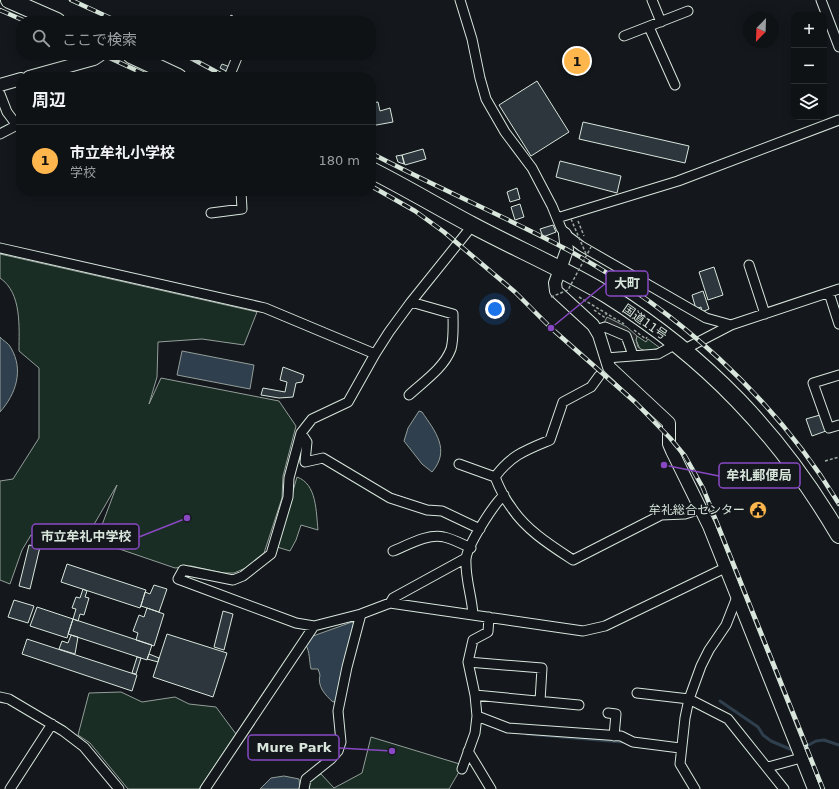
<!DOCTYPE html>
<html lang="ja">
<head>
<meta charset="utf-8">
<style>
  :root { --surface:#0f1215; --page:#1d2022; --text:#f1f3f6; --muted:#9b9ea0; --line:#2f3234; --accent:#ffb74d }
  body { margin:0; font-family:"DejaVu Sans","Noto Sans JP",sans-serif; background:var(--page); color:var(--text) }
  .controls { position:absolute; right:12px; top:12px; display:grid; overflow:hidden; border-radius:8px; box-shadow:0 2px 10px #0003 }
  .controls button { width:36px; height:36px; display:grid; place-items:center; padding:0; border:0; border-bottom:1px solid var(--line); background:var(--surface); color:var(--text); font:20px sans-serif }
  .compass { position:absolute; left:743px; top:12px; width:36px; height:36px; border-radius:50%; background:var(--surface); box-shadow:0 2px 10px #0003; rotate:203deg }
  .you { position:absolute; left:495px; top:309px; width:14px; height:14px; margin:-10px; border:3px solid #fff; border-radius:50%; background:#1a73e8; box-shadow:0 0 0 6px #1a73e833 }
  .badge { display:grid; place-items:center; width:26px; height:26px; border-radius:50%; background:var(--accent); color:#111; font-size:13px; font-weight:700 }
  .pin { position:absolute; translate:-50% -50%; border:2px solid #fff; box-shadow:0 1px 4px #0006 }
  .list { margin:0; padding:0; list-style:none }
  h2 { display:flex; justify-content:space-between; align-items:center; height:52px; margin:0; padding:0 16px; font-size:17px }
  h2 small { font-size:13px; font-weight:400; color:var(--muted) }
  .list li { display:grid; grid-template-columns:26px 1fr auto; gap:12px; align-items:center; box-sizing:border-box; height:72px; padding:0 16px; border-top:1px solid var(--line) }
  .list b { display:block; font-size:15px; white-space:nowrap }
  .list p { margin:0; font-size:13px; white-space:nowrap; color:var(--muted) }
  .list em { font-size:13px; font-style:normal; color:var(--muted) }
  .icon { flex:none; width:22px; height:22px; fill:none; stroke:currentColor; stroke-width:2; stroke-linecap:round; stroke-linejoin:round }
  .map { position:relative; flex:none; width:839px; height:789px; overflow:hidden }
  .search { position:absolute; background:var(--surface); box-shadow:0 2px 10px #0003; left:16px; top:16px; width:360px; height:44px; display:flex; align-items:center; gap:10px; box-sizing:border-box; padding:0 14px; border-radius:16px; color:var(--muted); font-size:15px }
  .panel { position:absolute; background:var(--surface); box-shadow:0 2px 10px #0003; left:16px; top:72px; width:360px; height:124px; border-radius:16px }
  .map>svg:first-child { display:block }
</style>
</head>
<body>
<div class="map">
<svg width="839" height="789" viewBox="0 0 839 789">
  <rect width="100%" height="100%" fill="#14181c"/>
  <!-- green -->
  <path fill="#1a2d24" stroke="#939e99" d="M 0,254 L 257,312 L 244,345 L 202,339 L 158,342 L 157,377 L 149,404 L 161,378 L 279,401 L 296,426 L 283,476 L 282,498 L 264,553 L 248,567 L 234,573 L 223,573 L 191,566 L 175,568 L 96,541 L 117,485 L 82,545 L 61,546 L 31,535 L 22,550 L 10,584 L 0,580 L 0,481 L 13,479 L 39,438 L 39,368 L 19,351 C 19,327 22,293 0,278 Z
    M 637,336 L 646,342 L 648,339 L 660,348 L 646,351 L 640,349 L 636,340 Z
    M 297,477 C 317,484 316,512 318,530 L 301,525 L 296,540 L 290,551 L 277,547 Z
    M 121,692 L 142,702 L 175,697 L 189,704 L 216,707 L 236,734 L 199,789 L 128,789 L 90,743 L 78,735 L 89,693 Z
    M 371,737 L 463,765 L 449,789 L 307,789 L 309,781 L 321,774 L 334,788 L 362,773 Z"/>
  <!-- parking -->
  <path fill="#24282b" stroke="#939e99" d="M 607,317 L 627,327 L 637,336 L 636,340 L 638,347 L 644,351 L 637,351 L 626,332 L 604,323 Z"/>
  <!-- water -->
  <path fill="#2f3f4d" stroke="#939e99" d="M 0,337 C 3,341 9,343 11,348 C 24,370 16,394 0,412 Z
    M 182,351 L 254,365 L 250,389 L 177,375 Z
    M 419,411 L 422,412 C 435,431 451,450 432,472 L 422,464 L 404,441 L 408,428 Z
    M 352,622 L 354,623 L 338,700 L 333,702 C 325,695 317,686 320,675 L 318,669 L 311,669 C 309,660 310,653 306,645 L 313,636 Z
    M 284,776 L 299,779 L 300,789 L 260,789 L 271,778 Z"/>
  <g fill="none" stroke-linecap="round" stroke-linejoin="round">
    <!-- stream -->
    <path stroke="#2f3f4d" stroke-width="3" d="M 720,701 L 758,727 L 763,735 L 771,741 L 792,750
      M 527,734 L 622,742
      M 803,748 L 816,741 L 824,740 L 839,745"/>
  </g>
  <!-- building -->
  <path fill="#2c363c" stroke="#d8e6dc" d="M 231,15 L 241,21 L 228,21 Z
    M 222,64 L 230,67 L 228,72 L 220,68 Z
    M 537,81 L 569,132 L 531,156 L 499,105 Z
    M 378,102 L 380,111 L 390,108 L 393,122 L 371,126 L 371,103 Z
    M 583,122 L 689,146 L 685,163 L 579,139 Z
    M 423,149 L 426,159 L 405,165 L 402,155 Z
    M 402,155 L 404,164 L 398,162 L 396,156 Z
    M 560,161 L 621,176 L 617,193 L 556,177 Z
    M 517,188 L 520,199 L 510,202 L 507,192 Z
    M 520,204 L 524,217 L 515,220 L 511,207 Z
    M 553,225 L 556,232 L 543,237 L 540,229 Z
    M 714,267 L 723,295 L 708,300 L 699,272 Z
    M 703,291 L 709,309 L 702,312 L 701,307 L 696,309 L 692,295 Z
    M 283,367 L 304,375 L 302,382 L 296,383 L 293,397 L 279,398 L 261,395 L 263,388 L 285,392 L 287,382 L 280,380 Z
    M 820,415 L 826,431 L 812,436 L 806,419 Z
    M 29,545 L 40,547 L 30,589 L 19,586 Z
    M 67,564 L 146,590 L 140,608 L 61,582 Z
    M 154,585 L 167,589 L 159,612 L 141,606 L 145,592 L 150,594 Z
    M 83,589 L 87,591 L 85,597 L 89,598 L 84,615 L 80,614 L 78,621 L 73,619 L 76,609 L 72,608 L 76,597 L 80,598 Z
    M 14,600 L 34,606 L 28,623 L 8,617 Z
    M 37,607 L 73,619 L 67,638 L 30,626 Z
    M 147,608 L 164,614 L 154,646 L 136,640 L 138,633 L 133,631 L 139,615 L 144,617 Z
    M 223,611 L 233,614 L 224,650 L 214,647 Z
    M 73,619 L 152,645 L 147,660 L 68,634 Z
    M 167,634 L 227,653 L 213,697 L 153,677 Z
    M 71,635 L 78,637 L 75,654 L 59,649 L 62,641 L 68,643 Z
    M 27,639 L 137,675 L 132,691 L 22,654 Z
    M 149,654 L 159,658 L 158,662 L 147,659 Z
    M 137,657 L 141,658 L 136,674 L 132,673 Z"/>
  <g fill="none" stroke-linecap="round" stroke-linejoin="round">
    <!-- street casing -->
    <g stroke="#d8e6dc" stroke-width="11">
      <path id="street" d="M 460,0 L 472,39 L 480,78 L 486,99 L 505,132 L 532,168 L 552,206 L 561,228 L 565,234 L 581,246 L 706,318 L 731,325 L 839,289
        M 652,0 L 661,22
        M 821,0 L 839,47
        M 649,27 L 675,85
        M 624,36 L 688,11
        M 229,77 L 238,55
        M 0,94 L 7,112 L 16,124
        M 0,134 L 21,123
        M 211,213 L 242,209 L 241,191
        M 557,218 L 678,181 L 839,120
        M 472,226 L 411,302 L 389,332 L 375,354 L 348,402 L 312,419 L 301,433 L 289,478 L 288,497 L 271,554 L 243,576 L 233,580 L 183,570 L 178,579 L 296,623 L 314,626 L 361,614 L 390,603 L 583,631 L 605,626 L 725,568
        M 0,248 L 265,308 L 375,354
        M 749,265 L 765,314
        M 829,293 L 839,324
        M 596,330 L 605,327 L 626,336 L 633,355
        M 683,350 L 731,325
        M 606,358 L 658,354 L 676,344
        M 839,375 L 813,383 L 829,428 L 839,425
        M 409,395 C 423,382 444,368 451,349 C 454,338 453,325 453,314 L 411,302
        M 301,433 L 307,442 L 305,462 L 323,458 L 390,498 L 427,510 L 442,511 L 480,529
        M 459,464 L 495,477 C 499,487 504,498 511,507 C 526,530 550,545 573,560 L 661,515 L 685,514 L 701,509
        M 495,477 C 511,455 526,450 550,440 L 563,402 L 591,387 L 599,376
        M 393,551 C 408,545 428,533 444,537 C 453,539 462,544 471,548
        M 390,603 L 393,598 L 466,558
        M 473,615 C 472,596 465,579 466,559 C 467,546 493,505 504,495
        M 468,662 L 542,668 L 540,701
        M 637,693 L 689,699 L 728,719 L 784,789
        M 475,695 L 579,705
        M 0,697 L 9,699 L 63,731 L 84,747 L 119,789
        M 608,713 L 616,714 L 614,736
        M 477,716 L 508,728 L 621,736 L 633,742 L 680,748
        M 468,751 L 491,789
        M 768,767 L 801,758
        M 462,769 L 475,733 L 477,716 L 475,695 L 468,662 L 473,640 L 488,632 L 489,617
        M 10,789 L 52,724
        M 205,789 L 314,626
        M 304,789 L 306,779 L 331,759 L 338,751 L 341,742 L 338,711 L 347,667 L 361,614
        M 695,789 L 680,764 L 685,718 L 689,699 L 701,666 L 709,650 L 726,625 L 737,597"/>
    </g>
    <!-- secondary casing -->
    <g stroke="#d8e6dc" stroke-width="14">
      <path id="secondary" d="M 29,77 L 94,59 L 100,55
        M 0,85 L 21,79
        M 565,234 L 567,250 L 555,283 L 556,291 L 593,325 L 599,335 L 609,367 L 669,423 L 669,444 L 672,451 L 709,526 L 814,789"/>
    </g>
    <!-- highway casing -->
    <g stroke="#d8e6dc" stroke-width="18">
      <path id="highway" d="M 9,0 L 57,21
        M 131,55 L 178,77
        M 371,170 C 405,187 438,207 472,225 C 517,249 564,269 607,295 C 706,357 780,434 839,535"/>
    </g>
    <!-- path -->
    <path stroke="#9da8a2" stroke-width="1.5" stroke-dasharray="3 2" stroke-linecap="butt" d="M 578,221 L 584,236
      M 579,297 L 624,324
      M 594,310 L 604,317 L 607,313
      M 634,330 L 646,339 L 647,337
      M 825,461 L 839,457"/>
    <!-- street -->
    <use href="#street" stroke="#14181c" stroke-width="9"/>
    <!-- secondary -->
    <use href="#secondary" stroke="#14181c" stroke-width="12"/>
    <!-- highway -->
    <use href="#highway" stroke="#14181c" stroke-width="16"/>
    <!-- rail casing -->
    <g stroke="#d8e6dc" stroke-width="4.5">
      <path id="rail" d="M 71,0 L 117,21
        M 0,10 L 25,21
        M 103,55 L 151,77
        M 185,55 L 226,77
        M 371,153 C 435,187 502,215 566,249 C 675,308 774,397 839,504
        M 371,186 L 415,211 L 444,232 L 515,292 L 551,328 L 635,402 L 670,438 L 685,456 L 703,488 L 806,745
        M 807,749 L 823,789"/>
    </g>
    <!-- rail -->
    <use href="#rail" stroke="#14181c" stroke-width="3" stroke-dasharray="9" stroke-linecap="butt"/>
    <!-- path-bridge -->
    <path stroke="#9da8a2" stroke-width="1.5" stroke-dasharray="3 2" stroke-linecap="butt" d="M 571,219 L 586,254
      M 551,297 L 568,290 L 591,247"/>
  </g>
  <!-- icons -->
  <defs>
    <g id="civic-disc" transform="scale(0.9)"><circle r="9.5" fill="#ffb74d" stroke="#14181c"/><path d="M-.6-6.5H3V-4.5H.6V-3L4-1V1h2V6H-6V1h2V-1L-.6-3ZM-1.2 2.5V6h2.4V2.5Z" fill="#111"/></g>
  </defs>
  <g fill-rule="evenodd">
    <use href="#civic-disc" x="758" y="510"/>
  </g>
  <g text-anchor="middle" stroke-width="3" stroke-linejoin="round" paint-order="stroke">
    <!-- street labels -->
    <g font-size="12" fill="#d8e6dc" stroke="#14181c">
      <text transform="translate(645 322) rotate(35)" y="4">国道11号</text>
    </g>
    <!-- poi labels -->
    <g font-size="12" fill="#d8e6dc" stroke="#14181c" text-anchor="end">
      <text x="745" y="514">牟礼総合センター</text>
    </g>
  </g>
  <!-- callouts -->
  <path fill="none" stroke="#8948c3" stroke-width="1.5" d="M551 328L606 283M664 465L719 476M187 518L139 537M392 751L339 748"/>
  <g fill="#8948c3" stroke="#14181c" stroke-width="1.5">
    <circle cx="551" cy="328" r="4"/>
    <circle cx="664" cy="465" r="4"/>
    <circle cx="187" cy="518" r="4"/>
    <circle cx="392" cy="751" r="4"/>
  </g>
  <g fill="#14181c" stroke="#8948c3" stroke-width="1.5">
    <rect x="606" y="271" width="42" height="25" rx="4"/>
    <rect x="719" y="463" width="81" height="25" rx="4"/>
    <rect x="32" y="524" width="107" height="25" rx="4"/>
    <rect x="248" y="735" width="91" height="25" rx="4"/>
  </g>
  <g font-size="13" text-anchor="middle" font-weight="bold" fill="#d8e6dc">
    <text x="627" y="288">大町</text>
    <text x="759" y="480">牟礼郵便局</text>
    <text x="86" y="541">市立牟礼中学校</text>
    <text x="294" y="752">Mure Park</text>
  </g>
</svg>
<div class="controls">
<button>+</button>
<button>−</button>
<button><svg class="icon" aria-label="layers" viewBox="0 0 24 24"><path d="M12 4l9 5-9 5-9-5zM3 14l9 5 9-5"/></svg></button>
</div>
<svg class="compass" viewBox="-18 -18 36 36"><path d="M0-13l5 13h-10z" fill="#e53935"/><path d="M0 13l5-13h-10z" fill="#9b9ea0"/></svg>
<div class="you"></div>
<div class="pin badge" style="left:577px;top:61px">1</div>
<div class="search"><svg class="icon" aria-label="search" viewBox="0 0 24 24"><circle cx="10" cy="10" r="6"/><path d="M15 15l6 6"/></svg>ここで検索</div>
<section class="panel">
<h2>周辺<small></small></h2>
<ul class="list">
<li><span class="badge">1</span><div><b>市立牟礼小学校</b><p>学校</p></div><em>180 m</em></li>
</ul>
</section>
</div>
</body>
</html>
